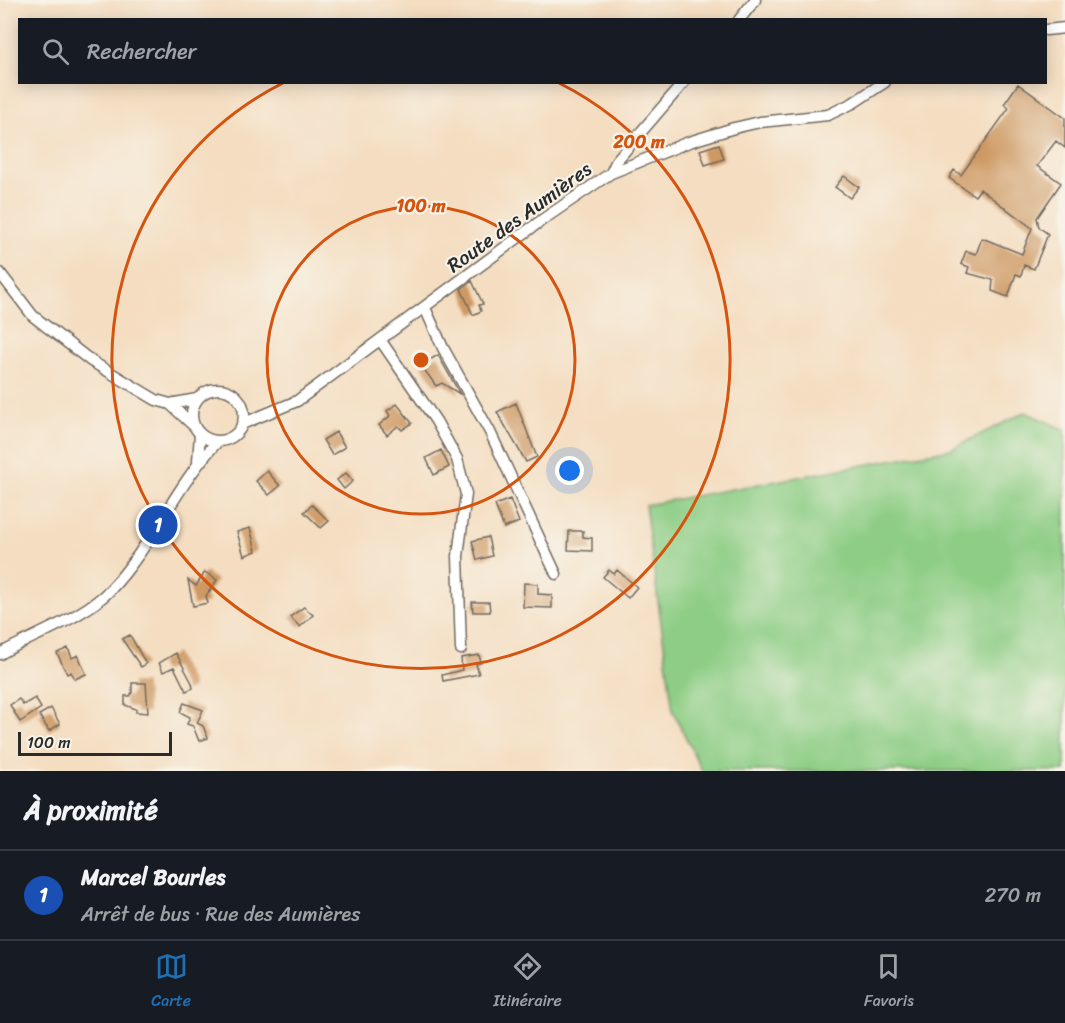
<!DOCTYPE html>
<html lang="fr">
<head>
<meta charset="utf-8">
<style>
  :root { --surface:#171b24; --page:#242831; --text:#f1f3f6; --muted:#9ea1a6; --line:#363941; --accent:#1f6fb2 }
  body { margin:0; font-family:Sriracha,sans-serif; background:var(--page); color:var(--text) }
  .scale { position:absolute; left:18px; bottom:15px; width:154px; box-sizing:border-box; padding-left:6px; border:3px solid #2b2b2b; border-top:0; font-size:16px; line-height:21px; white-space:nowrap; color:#2b2b2b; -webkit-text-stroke:4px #f7f3e8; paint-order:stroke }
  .you { position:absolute; left:570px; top:471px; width:21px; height:21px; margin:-15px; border:4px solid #fff; border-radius:50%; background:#1a73e8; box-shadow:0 0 0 9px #1a73e833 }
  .badge { display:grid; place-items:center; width:39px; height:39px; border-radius:50%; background:var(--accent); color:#fff; font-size:20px; font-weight:700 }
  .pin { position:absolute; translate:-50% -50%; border:3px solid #fff; box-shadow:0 2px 6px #0006 }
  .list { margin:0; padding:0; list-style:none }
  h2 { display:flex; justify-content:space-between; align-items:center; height:78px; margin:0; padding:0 24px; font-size:26px }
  h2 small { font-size:20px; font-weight:400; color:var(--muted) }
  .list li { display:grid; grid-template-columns:39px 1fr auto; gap:18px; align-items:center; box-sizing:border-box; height:90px; padding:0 24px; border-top:2px solid var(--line) }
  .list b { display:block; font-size:22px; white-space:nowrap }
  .list p { margin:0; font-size:20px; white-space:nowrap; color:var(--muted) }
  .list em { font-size:20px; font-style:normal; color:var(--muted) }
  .icon { flex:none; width:33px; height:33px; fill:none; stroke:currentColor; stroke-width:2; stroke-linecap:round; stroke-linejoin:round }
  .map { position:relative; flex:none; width:1065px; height:771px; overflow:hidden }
  .search { position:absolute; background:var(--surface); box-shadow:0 3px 15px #0003; left:18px; right:18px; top:18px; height:66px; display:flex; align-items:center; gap:15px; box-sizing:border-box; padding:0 21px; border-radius:0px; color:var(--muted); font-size:22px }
  .sheet { height:168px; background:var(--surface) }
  nav { display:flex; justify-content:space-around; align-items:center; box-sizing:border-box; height:84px; border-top:2px solid var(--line); background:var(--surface); font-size:16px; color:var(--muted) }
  nav a { display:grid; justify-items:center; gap:3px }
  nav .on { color:var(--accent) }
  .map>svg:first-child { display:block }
</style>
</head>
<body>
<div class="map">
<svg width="1065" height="771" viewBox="0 0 1065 771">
  <rect width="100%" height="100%" fill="#f7f3e8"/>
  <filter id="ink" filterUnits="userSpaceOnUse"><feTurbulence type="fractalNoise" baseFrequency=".0167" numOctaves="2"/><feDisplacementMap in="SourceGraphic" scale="12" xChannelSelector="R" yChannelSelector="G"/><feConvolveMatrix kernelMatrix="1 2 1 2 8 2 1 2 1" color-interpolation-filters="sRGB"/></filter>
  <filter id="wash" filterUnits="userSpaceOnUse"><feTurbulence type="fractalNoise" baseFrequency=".008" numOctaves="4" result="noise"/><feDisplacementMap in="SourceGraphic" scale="24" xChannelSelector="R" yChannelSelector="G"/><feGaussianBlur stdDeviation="1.35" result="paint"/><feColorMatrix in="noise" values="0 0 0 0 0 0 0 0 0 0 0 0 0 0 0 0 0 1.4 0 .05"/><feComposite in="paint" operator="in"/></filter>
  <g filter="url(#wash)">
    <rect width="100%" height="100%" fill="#f4ddc0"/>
    <!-- green -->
    <path fill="#8dcd85" stroke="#5c7c58" stroke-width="1.5" d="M 1025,412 L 1065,430 L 1065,771 L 702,771 L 673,711 L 645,505 L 951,449 Z"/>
    <g id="blocks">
      <!-- building -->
      <path fill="#ce9862" d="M 1018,84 L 1065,118 L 1065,148 L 1056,141 L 1037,166 L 1061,183 L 1037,218 L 1039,227 L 1048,234 L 1034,269 L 1024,265 L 1021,276 L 1016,274 L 1008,297 L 992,291 L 993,280 L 967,273 L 969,267 L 961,264 L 966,251 L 976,254 L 982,238 L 1022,254 L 1032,228 L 980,189 L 975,196 L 949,178 L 954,170 L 961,175 L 1009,108 L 1004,104 Z
        M 719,144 L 724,159 L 705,165 L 700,150 Z
        M 844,176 L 859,187 L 850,198 L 835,187 Z
        M 472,281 L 483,304 L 479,305 L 481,311 L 473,315 L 461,289 Z
        M 438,355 L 460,394 L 442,383 L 436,386 L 421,365 Z
        M 516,403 L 537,457 L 526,462 L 497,412 Z
        M 397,404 L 412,423 L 402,430 L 398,426 L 387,435 L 379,425 L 390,416 L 387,411 Z
        M 336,432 L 345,447 L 332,455 L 323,440 Z
        M 441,450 L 449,467 L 434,475 L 426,458 Z
        M 267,471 L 280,486 L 269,495 L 256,481 Z
        M 346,473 L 353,481 L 344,489 L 337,480 Z
        M 510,499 L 519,522 L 504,528 L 495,505 Z
        M 312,505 L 329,521 L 321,528 L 304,512 Z
        M 250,528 L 256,551 L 244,556 L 237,532 Z
        M 569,531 L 583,531 L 583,537 L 592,538 L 592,551 L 568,550 Z
        M 488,537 L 492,556 L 477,560 L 472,541 Z
        M 609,570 L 614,574 L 617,570 L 637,587 L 628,598 L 603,577 Z
        M 205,572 L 217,580 L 206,596 L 208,603 L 193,606 L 188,580 L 196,586 Z
        M 524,583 L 538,584 L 538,594 L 552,595 L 552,608 L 523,607 Z
        M 472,602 L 489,602 L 490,612 L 473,612 Z
        M 304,607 L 313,615 L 300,627 L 290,617 Z
        M 130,635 L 146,664 L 141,667 L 122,639 Z
        M 68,648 L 72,658 L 78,655 L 86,674 L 75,679 L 71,672 L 67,674 L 57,653 Z
        M 176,653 L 192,683 L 193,688 L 186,691 L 174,667 L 163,672 L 159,663 Z
        M 479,655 L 481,663 L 476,664 L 479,674 L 443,681 L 442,675 L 462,670 L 461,658 Z
        M 132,683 L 146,683 L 148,713 L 136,712 L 136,709 L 125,705 L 125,696 L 130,696 L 132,692 Z
        M 35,698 L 41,708 L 20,722 L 10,705 L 19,699 L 23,705 Z
        M 184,703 L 203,710 L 197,723 L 203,726 L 208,738 L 199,741 L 193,726 L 187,724 L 190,717 L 180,712 Z
        M 51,708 L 60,724 L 49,731 L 39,715 Z"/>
    </g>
  </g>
  <g filter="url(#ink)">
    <use href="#blocks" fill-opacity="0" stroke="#71695f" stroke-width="1.5"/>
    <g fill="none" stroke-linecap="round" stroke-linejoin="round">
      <!-- minor casing -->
      <g stroke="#71695f" stroke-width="13">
        <path id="minor" d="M 739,20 L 755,0
          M 1046,30 L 1065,28
          M 611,173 L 617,160 L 684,82
          M 0,273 L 33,316 L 91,361 L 156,400 L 170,404 L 197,399
          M 425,308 L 443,348 L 490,432 L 556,574
          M 381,341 L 436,421 L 457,459 L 466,494 L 458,556 L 461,649
          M192 415a26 26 0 1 1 52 0a26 26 0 1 1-52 0Z
          M 170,404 L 194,426
          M 242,424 L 297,401 L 542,220 L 611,173 L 689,142 L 734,128 L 760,122 L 828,115 L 853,103 L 885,82
          M 198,461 L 200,434
          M 0,654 C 33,635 85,617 111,589 C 153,544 176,485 218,441"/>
      </g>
      <!-- minor -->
      <use href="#minor" stroke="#fff" stroke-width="10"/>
    </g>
  </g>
  <!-- distance rings -->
  <g fill="none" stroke="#d5540f" stroke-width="3">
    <circle cx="421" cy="360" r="154"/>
    <path d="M559 83A309 309 0 1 1 283 83"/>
  </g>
  <g text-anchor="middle" stroke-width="4.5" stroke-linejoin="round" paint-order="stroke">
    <!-- street labels -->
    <g font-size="20" fill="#2b2b2b" stroke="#f7f3e8">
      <text transform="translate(519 217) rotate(-36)" y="7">Route des Aumières</text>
    </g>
  </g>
  <circle cx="421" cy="360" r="9" fill="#d5540f" stroke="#f7f3e8" stroke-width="3"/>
  <g font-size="18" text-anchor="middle" font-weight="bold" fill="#d5540f" stroke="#f7f3e8" stroke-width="4.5" stroke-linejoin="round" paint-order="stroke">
    <text x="639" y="148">200 m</text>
    <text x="421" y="212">100 m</text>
  </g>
</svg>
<div class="scale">100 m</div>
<div class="you"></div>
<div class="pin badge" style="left:158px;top:525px;background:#1a4fb4">1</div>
<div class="search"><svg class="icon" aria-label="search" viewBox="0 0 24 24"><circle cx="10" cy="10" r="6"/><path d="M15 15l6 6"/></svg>Rechercher</div>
</div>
<section class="sheet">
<h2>À proximité<small></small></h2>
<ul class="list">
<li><span class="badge" style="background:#1a4fb4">1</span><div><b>Marcel Bourles</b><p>Arrêt de bus · Rue des Aumières</p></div><em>270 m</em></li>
</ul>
</section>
<nav>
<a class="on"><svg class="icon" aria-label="map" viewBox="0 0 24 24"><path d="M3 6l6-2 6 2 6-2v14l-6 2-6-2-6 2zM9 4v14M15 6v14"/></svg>Carte</a>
<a><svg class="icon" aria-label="directions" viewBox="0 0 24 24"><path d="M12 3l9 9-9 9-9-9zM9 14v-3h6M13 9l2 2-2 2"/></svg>Itinéraire</a>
<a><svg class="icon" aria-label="saved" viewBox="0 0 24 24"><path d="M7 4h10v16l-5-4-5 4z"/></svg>Favoris</a>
</nav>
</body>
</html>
